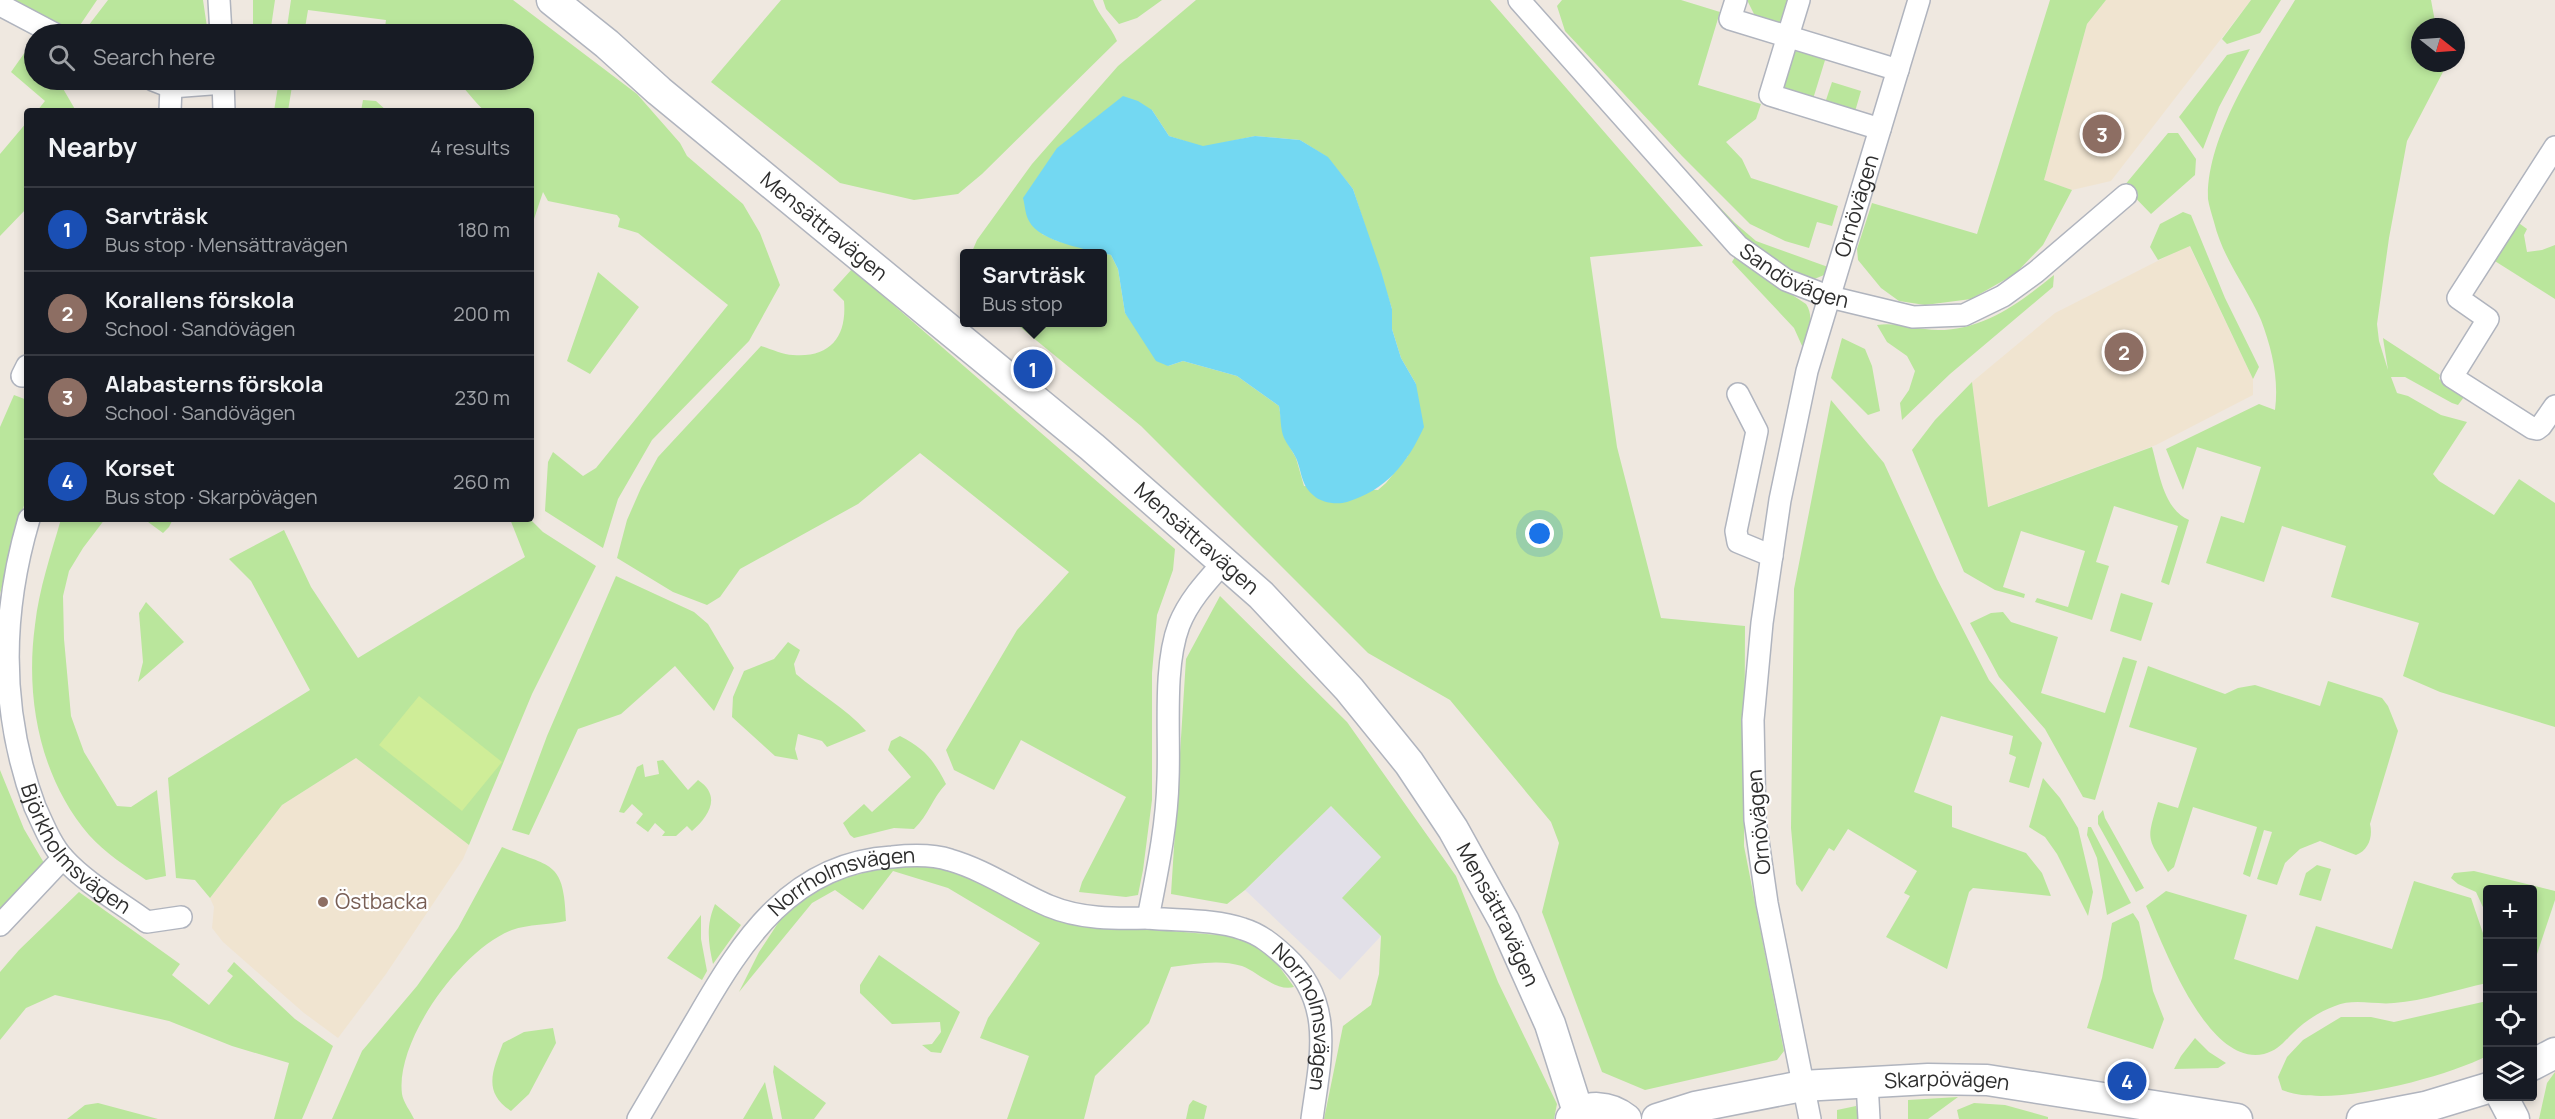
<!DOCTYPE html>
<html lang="en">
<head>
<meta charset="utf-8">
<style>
  :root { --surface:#171b24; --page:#20242c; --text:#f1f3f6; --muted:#9ea1a6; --line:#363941; --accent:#b45309 }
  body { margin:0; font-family:Manrope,sans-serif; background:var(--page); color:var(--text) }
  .controls { position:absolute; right:18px; bottom:18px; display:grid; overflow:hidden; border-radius:6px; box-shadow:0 3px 9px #0003 }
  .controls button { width:54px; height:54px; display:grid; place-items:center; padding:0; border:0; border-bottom:2px solid var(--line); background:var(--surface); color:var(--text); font:30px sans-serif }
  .compass { position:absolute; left:2411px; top:18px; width:54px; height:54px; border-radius:50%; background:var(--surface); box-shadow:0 3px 9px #0003; rotate:107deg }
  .you { position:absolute; left:1540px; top:534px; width:21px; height:21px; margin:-15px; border:4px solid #fff; border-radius:50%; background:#1a73e8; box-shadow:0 0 0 9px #1a73e833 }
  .badge { display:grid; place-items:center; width:39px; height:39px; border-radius:50%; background:var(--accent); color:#fff; font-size:20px; font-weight:700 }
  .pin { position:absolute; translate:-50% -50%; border:3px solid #fff; box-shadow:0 2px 6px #0006 }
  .popup { position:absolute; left:960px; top:249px; width:147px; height:78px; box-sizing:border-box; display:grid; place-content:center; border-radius:6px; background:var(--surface); filter:drop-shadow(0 2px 4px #0005); font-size:20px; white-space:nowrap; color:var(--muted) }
  .popup b { font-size:22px; color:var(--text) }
  .popup::after { content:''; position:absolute; left:50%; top:100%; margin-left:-12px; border:12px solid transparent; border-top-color:var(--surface) }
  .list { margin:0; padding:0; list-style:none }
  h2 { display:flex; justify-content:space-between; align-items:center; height:78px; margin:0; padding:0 24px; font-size:26px }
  h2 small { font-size:20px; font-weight:400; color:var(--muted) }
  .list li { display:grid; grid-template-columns:39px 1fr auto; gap:18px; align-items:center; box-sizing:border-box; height:84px; padding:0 24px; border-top:2px solid var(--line) }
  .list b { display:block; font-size:22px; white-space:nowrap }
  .list p { margin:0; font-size:20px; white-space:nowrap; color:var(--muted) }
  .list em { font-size:20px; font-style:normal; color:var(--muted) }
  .icon { flex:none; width:33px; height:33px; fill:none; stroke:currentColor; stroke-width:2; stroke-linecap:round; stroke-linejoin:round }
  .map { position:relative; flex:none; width:2555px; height:1119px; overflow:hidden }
  .search { position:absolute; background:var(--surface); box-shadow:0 3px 9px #0003; left:24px; top:24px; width:510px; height:66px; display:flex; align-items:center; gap:15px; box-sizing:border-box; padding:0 21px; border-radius:33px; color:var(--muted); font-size:22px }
  .panel { position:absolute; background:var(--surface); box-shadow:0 3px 9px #0003; left:24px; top:108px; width:510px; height:414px; border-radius:6px }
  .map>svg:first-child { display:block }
</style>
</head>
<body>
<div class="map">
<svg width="2555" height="1119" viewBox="0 0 2555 1119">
  <rect width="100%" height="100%" fill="#efe8e0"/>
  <!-- industrial -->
  <path fill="#e2e0e8" d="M 1331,806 L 1381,857 L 1343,898 L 1381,936 L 1340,980 L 1245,890 Z"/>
  <!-- education -->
  <path fill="#f0e4d0" d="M 2106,0 L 2251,0 L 2111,181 L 2072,190 L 2044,180 L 2087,24 Z
    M 2189,245 L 2253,379 L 2253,395 L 2156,445 L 1987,507 L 1972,382 L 2055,313 Z
    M 356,758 L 469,845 L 463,859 L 386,974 L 338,1038 L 304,1013 L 223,942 L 212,928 L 214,907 L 210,898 L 282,805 Z"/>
  <!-- green -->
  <path fill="#bae69c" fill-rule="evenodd" d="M 13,0 L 97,0 L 74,34 L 46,21 Z
    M 108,0 L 203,0 L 208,34 L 85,34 L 85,30 Z
    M 253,0 L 275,0 L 270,34 L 253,34 Z
    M 291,0 L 513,0 L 637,94 L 680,143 L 687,156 L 743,204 L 760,233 L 780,285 L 749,341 L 652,440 L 618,499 L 603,548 L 545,511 L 548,462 L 553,452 L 583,476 L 596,468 L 728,305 L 638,233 L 618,227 L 620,219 L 617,215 L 548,201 L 543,192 L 531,228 L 531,111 L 485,111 C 473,101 467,89 455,80 L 524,80 L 524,34 L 384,34 L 386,20 L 308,10 L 304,34 L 286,34 Z
    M 781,0 L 1093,0 C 1099,16 1110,25 1117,41 L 982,174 L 958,194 L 914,200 L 840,183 L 711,82 Z
    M 1103,0 L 1162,0 L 1137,18 L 1119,24 L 1106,9 Z
    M 1196,0 L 1490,0 L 1703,246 L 1590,257 L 1617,447 L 1661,618 L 1745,626 L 1744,846 L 1784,1051 L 1777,1060 L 1645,1090 L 1602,1072 L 1542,912 L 1559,843 L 1551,822 L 1450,700 L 1368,653 L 1141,426 L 1015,323 L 1102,322 L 1102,254 L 971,254 L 977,240 L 1032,164 L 1118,66 ZM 1152,110 L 1169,136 L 1203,147 L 1255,136 L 1300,140 L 1327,157 L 1353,189 L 1392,309 L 1392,329 L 1401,358 L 1416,384 L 1408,456 L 1386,483 L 1378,490 L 1304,486 L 1296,458 L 1284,437 L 1279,406 L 1237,376 L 1183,361 L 1168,366 L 1125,313 L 1118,269 L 1111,255 L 1057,241 L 1042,234 Z
    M 1562,0 L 1681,0 L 1720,12 L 1698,85 L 1761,104 L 1756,119 L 1726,142 L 1742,159 L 1751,178 L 1838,206 L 1832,226 L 1817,222 L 1809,248 L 1785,241 L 1750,224 L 1682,156 L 1565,31 L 1557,6 Z
    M 1747,0 L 1792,0 L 1784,26 L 1758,22 Z
    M 2050,0 L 2106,0 L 2087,24 L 2044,180 L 2072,190 L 2043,245 L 2015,274 L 1971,299 L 1925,305 L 1899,301 L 1881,288 L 1858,260 L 1857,249 L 1872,203 L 1977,234 Z
    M 2251,0 L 2281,0 L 2260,33 L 2227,44 L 2222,39 Z
    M 2295,0 L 2431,0 L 2436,27 L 2420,27 L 2420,63 L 2442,63 L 2444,70 L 2407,141 L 2389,238 L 2377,324 L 2379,341 L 2388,370 L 2383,338 L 2440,375 L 2439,379 L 2464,397 L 2458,405 L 2452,403 L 2405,377 L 2391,377 L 2397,393 L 2408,396 L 2441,415 L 2467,422 L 2433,474 L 2439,481 L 2494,515 L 2519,479 L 2555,503 L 2555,727 L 2440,692 L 2403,676 L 2419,623 L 2331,597 L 2346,546 L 2282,526 L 2264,582 L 2206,563 L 2221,516 L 2244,523 L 2261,467 L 2197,447 L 2183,490 L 2166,449 L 2259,404 L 2275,410 C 2279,379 2272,349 2261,320 C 2246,286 2223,259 2214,222 C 2212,215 2209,206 2208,199 C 2206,134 2262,54 2295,0 Z
    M 30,45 L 34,47 L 34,80 L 58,80 L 76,111 L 37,111 L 45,101 L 11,72 Z
    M 1799,49 L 1826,57 L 1813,99 L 1784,95 C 1781,81 1786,57 1799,49 Z
    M 2250,49 L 2219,107 L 2203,149 L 2179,117 L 2227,55 Z
    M 279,80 L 293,80 L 288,111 L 274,111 Z
    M 1832,82 L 1861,91 L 1854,115 L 1824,106 Z
    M 363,100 L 376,101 L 387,111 L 361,111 Z
    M 27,122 L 27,208 L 0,236 L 0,154 Z
    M 2168,133 L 2178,133 L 2196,159 L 2195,175 L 2151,214 L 2124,186 Z
    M 1704,191 L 1735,223 L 1756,241 L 1828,267 L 1824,275 L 1812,280 C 1764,262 1737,230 1701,194 Z
    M 2183,212 L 2191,215 L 2225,298 L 2259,367 L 2253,379 L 2190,246 L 2158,260 L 2150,247 L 2160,224 Z
    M 2516,221 L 2527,229 L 2524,235 L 2527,252 L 2542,250 L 2555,245 L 2555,299 L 2490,258 Z
    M 1735,257 L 1806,304 C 1815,317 1808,334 1803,348 L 1794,328 L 1732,262 Z
    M 852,269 L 1175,549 L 1173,570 L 1157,615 L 1152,673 L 1152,800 L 1143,870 L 1138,895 L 1126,897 L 1079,892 L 1082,882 L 1126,797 L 1021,740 L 994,790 L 954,770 L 946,750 L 1017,630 L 1069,572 L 920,453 L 858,504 L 740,569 L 720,597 L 707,605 L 673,592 L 617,558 L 627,520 L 641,488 L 658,457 L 761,346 C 771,349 783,355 793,355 C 831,358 847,336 844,301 L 833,290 Z
    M 598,272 L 639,307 L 590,374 L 567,361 Z
    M 2054,275 L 2053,287 L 1950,374 L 1902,420 L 1900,403 L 1909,390 L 1915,371 L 1907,356 L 1887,342 L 1877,325 C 1898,322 1917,330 1938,330 C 1984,330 2019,303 2054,275 Z
    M 1842,338 L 1865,349 L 1872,366 L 1880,411 L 1868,415 L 1831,378 Z
    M 1972,382 L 1988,507 L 2152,447 C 2159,471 2163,509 2189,520 L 2169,585 L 2161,582 L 2178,526 L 2114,506 L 2096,562 L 2109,566 L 2092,620 L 2035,602 L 2037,598 L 2068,607 L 2085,551 L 2021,531 L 2003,587 L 2025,594 L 2024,598 L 1995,590 L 1964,572 L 1912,450 L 1935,420 Z
    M 14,395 L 27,400 L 27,494 L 0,594 L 0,427 Z
    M 1831,400 L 1884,463 L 1937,579 L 1989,680 L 2042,743 L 2029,788 L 2009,782 L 2016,757 L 2009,754 L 2013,736 L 1941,716 L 1914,792 L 1952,806 L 1952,827 L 2026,853 L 2042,873 L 2051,896 L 1973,888 L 1969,892 L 1947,969 L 1886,937 L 1910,896 L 1904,893 L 1917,871 L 1848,829 L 1834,851 L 1829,848 L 1802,892 L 1796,884 L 1791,828 L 1794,589 Z
    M 61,519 L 105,519 L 83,548 L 69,571 L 63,596 L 64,639 L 71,716 L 84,752 L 117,806 L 131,807 L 157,790 L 166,876 L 146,880 C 127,867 105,853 89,835 C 40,778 25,698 35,625 C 39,589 51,554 61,519 Z
    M 144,519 L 173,519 L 169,527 L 163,533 Z
    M 510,519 L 530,519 L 543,532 L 596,566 L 532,694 L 469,845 L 356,758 L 282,805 L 210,898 L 195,880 L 176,878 L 168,778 L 310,690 L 251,581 L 229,559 L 284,530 L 311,587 L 358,658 L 525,557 Z
    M 616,576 L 694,612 L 708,624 L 734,668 L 714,711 L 675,666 L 621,714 L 578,729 L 529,835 L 512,830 L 547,736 Z
    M 2121,593 L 2153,603 L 2141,641 L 2110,631 Z
    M 1220,596 L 1347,722 L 1456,876 L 1498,982 L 1557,1104 L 1554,1119 L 1324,1119 L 1343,1026 L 1371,1005 L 1379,974 L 1381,936 L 1342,898 L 1381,857 L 1331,806 L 1245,890 L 1227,904 L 1171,894 L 1186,659 Z
    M 146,602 L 184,642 L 138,682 L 143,662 L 139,613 Z
    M 2003,612 L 2011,622 L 2058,637 L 2041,693 L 2105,713 L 2123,657 L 2137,661 L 2095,800 L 2083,797 L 2045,729 L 1999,677 L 1970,623 L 1991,613 Z
    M 788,642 L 800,650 L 794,664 L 796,674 C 819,694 846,708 866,731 L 827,747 L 822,741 L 798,734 L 795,749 L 798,760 L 775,756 L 732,717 L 733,697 L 744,671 L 774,659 Z
    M 2148,666 L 2225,694 L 2238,688 L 2255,685 L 2320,706 L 2328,681 L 2382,698 L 2388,706 L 2398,731 L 2370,824 C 2373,836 2369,850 2356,855 L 2320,841 L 2300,849 L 2285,863 L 2277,885 L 2257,879 L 2272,832 L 2264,830 L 2250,877 L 2243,874 L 2257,827 L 2193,807 L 2174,867 L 2168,872 C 2147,836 2146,842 2158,802 L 2178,808 L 2197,748 L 2129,727 Z
    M 900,736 C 925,749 933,759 946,784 C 932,798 929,815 914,829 L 894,828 L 854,838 L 850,835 L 843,823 L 864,804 L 872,812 L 911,777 L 888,750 L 891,741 Z
    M 663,760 L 688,790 L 698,780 C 722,796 709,816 692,831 L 687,826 L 676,836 L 662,836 L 665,832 L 655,823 L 648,832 L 636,823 L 643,814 L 632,804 L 624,813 L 619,812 L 637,767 L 643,764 L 645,777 L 659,774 L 657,761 Z
    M 0,770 L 24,829 L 44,863 L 0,912 Z
    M 2043,778 L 2060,798 L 2078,828 L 2093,892 L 2088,916 L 2057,854 L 2045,837 L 2029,827 Z
    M 2103,810 L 2105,818 L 2144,888 L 2136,892 L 2098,824 L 2098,816 Z
    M 2088,827 L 2091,827 L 2131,903 L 2107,915 L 2097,858 L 2087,835 Z
    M 502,847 C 551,868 564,859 566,921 C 550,925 528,924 512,930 C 462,949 395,1040 402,1094 C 403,1102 411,1112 414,1119 L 332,1119 L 362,1051 L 417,986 L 458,928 Z
    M 919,864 L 948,869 L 1080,923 L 1241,937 L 1270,954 L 1294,987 C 1276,992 1258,972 1242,966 C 1219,959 1195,964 1171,967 L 1149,1023 L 1095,1076 L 1084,1119 L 1007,1119 L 1029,1056 L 980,1038 L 988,1018 L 1040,943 L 948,888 L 893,871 L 863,910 L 835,890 L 812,903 L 739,992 L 759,952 L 780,920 L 822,884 L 885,867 Z
    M 2317,865 L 2331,869 L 2321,901 L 2299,895 L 2306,873 Z
    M 2474,871 L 2555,891 L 2555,900 L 2533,966 L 2532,890 L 2488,890 L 2487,916 L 2476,892 L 2458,884 L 2451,878 L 2454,873 Z
    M 2414,881 L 2471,898 L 2487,945 L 2487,983 C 2458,989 2423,1001 2394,1003 C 2374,1005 2354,998 2335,1006 C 2319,1012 2305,1021 2293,1033 C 2284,1042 2277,1051 2264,1054 C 2207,1067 2164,946 2146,906 L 2166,891 L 2247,915 L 2234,959 L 2298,980 L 2316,926 L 2392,949 Z
    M 79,892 L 180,964 L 172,975 L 209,1005 L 233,976 L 227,971 L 234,962 L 295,1019 L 333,1046 L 302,1119 L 274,1119 L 289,1063 L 232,1046 L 169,1021 L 55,995 L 26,1008 L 0,1040 L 0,972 L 19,950 Z
    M 715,904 L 741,925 L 713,964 C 708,942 706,925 715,904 Z
    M 2133,913 L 2139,922 L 2153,991 L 2164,1019 L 2153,1049 L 2087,1028 L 2102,978 L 2112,923 Z
    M 701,915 L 701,939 L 707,971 L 702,980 L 667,958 Z
    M 879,955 L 960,1012 L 941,1053 L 931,1052 L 922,1045 L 932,1044 L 941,1032 L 940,1022 L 892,1024 L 860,993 L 860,985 Z
    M 2487,1001 L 2487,1056 C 2443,1078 2328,1109 2282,1090 L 2278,1077 L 2287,1057 L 2303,1040 L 2341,1017 L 2371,1017 L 2394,1022 Z
    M 553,1028 L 556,1043 L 529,1094 L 511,1111 C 482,1092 493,1070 503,1043 L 524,1032 Z
    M 2195,1038 L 2209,1052 L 2226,1063 L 2218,1068 L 2174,1069 L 2181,1056 Z
    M 774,1065 L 826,1103 L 814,1119 L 782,1119 L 773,1072 Z
    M 2555,1072 L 2555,1119 L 2539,1119 L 2547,1083 Z
    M 765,1082 L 773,1119 L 743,1119 Z
    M 1958,1097 L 1928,1119 L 1908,1119 L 1908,1100 Z
    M 1193,1100 L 1207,1106 L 1204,1119 L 1186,1119 L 1189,1105 Z
    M 98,1103 L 158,1119 L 67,1119 L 85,1105 Z
    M 1974,1103 L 2005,1105 L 2048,1117 L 2048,1119 L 1959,1119 L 1957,1110 Z
    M 1856,1106 L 1859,1119 L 1837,1119 L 1837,1110 Z"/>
  <!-- pitch -->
  <path fill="#cfed98" d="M 419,696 L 502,762 L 462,811 L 379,745 Z"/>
  <!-- water -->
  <path fill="#73d8f2" d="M 1123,96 L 1138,101 L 1152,110 L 1169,136 L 1203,146 L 1255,136 L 1300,140 L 1328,157 L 1353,189 L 1381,271 L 1392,309 L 1392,329 L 1401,358 L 1416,384 L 1424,427 C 1407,464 1386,490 1347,502 C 1337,505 1321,503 1313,495 C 1301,485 1302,472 1296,458 C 1293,451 1287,445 1284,438 C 1280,429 1281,416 1279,406 L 1237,376 L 1183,361 L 1168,366 L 1156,361 L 1125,313 L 1118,269 L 1111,255 C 1090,250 1039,242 1029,221 C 1025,214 1025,205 1023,198 L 1057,148 Z"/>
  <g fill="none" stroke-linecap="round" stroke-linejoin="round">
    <!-- street casing -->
    <g stroke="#b0b4be" stroke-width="24">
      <g id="street">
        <path d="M 219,0 L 221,34"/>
        <path id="s1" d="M 1519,0 L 1738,246 L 1786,280 L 1830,297 L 1913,317 L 1964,315 L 2003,296 L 2036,272 L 2126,195"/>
        <path d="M 1736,0 L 1730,19 L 1898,70"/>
        <path d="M 1799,0 L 1770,95 L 1880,129"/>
        <path d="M 0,5 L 55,34"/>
        <path d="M 153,80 L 171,87 L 224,83"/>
        <path d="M 223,80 L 224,111"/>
        <path d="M 170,111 L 171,87"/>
        <path d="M 2555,147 L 2458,298 L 2488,319 L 2452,377 L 2532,428 L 2537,429 L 2541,426 L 2555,406"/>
        <path d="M 22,376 L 27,366"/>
        <path d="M 1738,394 L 1757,431 L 1736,531 L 1738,542 L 1772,556"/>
        <path id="s2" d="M 29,519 C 0,617 0,712 35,807 C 43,824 51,845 64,859 C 87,884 120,902 147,922 L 181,917"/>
        <path id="s3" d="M 1224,562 C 1207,581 1189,600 1179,625 C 1163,667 1170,733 1168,779 C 1167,826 1157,872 1148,918 C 1179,921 1214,919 1243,929 C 1260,934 1273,945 1285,956 C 1336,1003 1320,1059 1312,1119"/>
        <path d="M 0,925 L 63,858"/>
        <path d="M 1867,1082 L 1869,1119"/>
        <path id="s4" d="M 638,1119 C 658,1085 678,1051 698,1017 C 743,939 792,863 892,857 C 911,855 932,854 950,860 C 985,870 1016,892 1049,906 C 1080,919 1115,919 1148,918"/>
        <path id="s5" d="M 1810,1119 L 1767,903 L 1755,820 L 1753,720 L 1762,623 L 1780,500 L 1807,371 L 1919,0"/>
      </g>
    </g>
    <!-- secondary casing -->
    <g stroke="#b0b4be" stroke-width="33">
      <g id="secondary">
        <path id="s6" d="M 552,0 L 607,44 L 659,91 L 1092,447 L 1261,595 L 1349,689 L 1409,763 L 1453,829 L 1504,921 L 1550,1024 L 1578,1112"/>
        <path d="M 2532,1065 L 2555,1053"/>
        <path d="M 2502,1096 L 2514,1119"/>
        <path d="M 1571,1119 C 1586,1103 1610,1106 1626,1119"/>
        <path id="s7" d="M 1657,1119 L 1695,1107 L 1802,1086 L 1928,1079 L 1987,1080 L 2237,1119"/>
        <path d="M 2362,1119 L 2425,1107 L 2488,1088"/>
      </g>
    </g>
    <!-- street -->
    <use href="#street" stroke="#fff" stroke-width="21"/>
    <!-- secondary -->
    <use href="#secondary" stroke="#fff" stroke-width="30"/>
  </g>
  <!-- markers -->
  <circle fill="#8d6e63" stroke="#fff" stroke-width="2" cx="323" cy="902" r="6"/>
  <g text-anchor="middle" stroke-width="4.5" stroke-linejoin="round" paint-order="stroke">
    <!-- street labels -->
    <g font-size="21" fill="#2e2e2e" stroke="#fff">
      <text dy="7" stroke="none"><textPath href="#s5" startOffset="930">Ornövägen</textPath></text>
      <text dy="7" stroke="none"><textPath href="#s6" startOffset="354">Mensättravägen</textPath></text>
      <text dy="7" stroke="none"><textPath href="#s1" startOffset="394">Sandövägen</textPath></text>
      <text dy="7" stroke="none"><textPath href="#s6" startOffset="840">Mensättravägen</textPath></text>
      <text transform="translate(1759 822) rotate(-95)" y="7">Ornövägen</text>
      <text dy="7" stroke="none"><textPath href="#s2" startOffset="352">Björkholmsvägen</textPath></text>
      <text dy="7" stroke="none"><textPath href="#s4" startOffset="326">Norrholmsvägen</textPath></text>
      <text dy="7" stroke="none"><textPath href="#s6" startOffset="1326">Mensättravägen</textPath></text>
      <text dy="7" stroke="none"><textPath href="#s3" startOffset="586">Norrholmsvägen</textPath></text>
      <text dy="7" stroke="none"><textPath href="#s7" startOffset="294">Skarpövägen</textPath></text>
    </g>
    <!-- education labels -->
    <g font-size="21" fill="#785e54" stroke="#fff" text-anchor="start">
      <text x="335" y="909">Östbacka</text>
    </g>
  </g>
</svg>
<div class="controls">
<button>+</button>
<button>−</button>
<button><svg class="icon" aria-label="locate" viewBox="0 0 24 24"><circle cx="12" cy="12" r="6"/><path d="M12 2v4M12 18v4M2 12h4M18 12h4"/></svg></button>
<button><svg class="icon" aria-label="layers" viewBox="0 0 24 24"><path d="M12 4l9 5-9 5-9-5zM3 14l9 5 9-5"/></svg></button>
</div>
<svg class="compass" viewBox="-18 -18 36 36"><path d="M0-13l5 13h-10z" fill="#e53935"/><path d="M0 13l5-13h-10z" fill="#9ea1a6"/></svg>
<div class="you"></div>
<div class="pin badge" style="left:1033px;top:369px;background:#1a4fb4">1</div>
<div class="popup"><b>Sarvträsk</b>Bus stop</div>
<div class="pin badge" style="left:2124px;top:352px;background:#8d6e63">2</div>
<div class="pin badge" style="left:2102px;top:134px;background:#8d6e63">3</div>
<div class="pin badge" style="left:2127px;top:1081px;background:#1a4fb4">4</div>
<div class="search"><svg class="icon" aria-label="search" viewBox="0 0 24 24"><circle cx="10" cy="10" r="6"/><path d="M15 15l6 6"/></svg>Search here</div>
<section class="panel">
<h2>Nearby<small>4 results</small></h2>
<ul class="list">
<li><span class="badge" style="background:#1a4fb4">1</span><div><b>Sarvträsk</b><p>Bus stop · Mensättravägen</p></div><em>180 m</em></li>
<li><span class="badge" style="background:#8d6e63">2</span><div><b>Korallens förskola</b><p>School · Sandövägen</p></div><em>200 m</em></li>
<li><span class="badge" style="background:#8d6e63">3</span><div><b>Alabasterns förskola</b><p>School · Sandövägen</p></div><em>230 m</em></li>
<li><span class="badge" style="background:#1a4fb4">4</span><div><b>Korset</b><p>Bus stop · Skarpövägen</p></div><em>260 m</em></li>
</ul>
</section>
</div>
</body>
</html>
